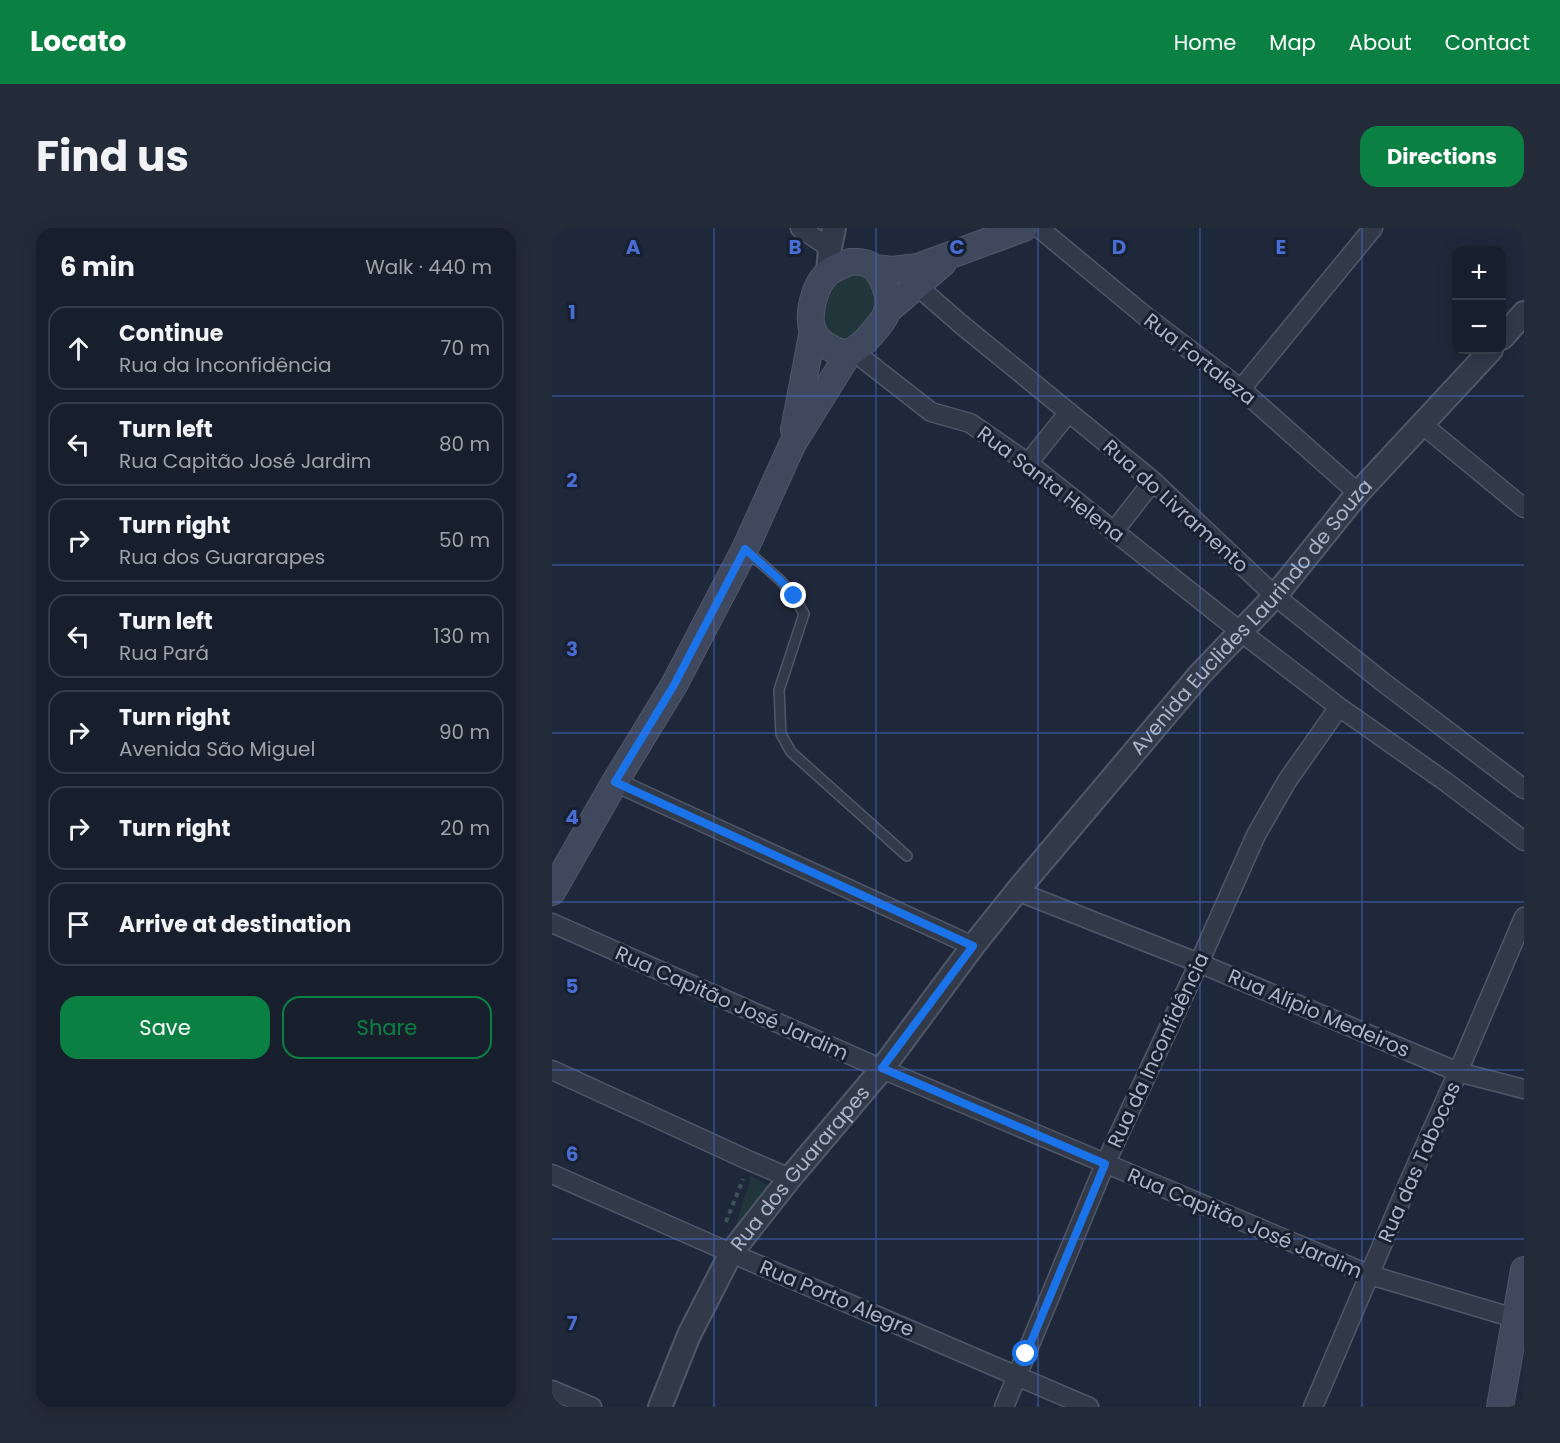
<!DOCTYPE html>
<html lang="en">
<head>
<meta charset="utf-8">
<style>
  :root { --surface:#171e2c; --page:#242b38; --text:#f1f3f6; --muted:#9ea2a9; --line:#363c48; --accent:#0b8043 }
  body { margin:0; font-family:Poppins,sans-serif; background:var(--page); color:var(--text) }
  .controls { position:absolute; right:18px; top:18px; display:grid; overflow:hidden; border-radius:12px; box-shadow:0 3px 15px #0003 }
  .controls button { width:54px; height:54px; display:grid; place-items:center; padding:0; border:0; border-bottom:2px solid var(--line); background:var(--surface); color:var(--text); font:30px sans-serif }
  .stop { position:absolute; width:18px; height:18px; margin:-14px; border:4px solid #1a73e8; border-radius:50%; background:#fff }
  .stop.end { background:#1a73e8; border-color:#fff; box-shadow:0 2px 6px #0008 }
  .list { margin:0; padding:0; list-style:none }
  h2 { display:flex; justify-content:space-between; align-items:center; height:78px; margin:0; padding:0 24px; font-size:26px }
  h2 small { font-size:20px; font-weight:400; color:var(--muted) }
  .list li { display:grid; grid-template-columns:39px 1fr auto; gap:18px; align-items:center; box-sizing:border-box; height:84px; margin:0 12px 12px; padding:0 12px; border:2px solid var(--line); border-radius:18px }
  .list b { display:block; font-size:22px; white-space:nowrap }
  .list p { margin:0; font-size:20px; white-space:nowrap; color:var(--muted) }
  .list em { font-size:20px; font-style:normal; color:var(--muted) }
  .actions { display:flex; gap:12px; padding:18px 24px }
  .actions a { flex:1; padding:14px 0; border:2px solid var(--accent); border-radius:18px; text-align:center; font-size:21px; color:var(--accent) }
  .actions .main { background:var(--accent); color:#fff }
  .icon { flex:none; width:33px; height:33px; fill:none; stroke:currentColor; stroke-width:2; stroke-linecap:round; stroke-linejoin:round }
  .map { position:relative; flex:none; width:972px; height:1179px; overflow:hidden; border-radius:18px }
  header { display:flex; align-items:center; gap:36px; box-sizing:border-box; height:84px; padding:0 30px; background:var(--accent); color:#fff }
  header strong { font-size:28px }
  nav { display:flex; gap:33px; margin-inline-start:auto; font-size:21px }
  .intro { display:flex; align-items:center; justify-content:space-between; box-sizing:border-box; height:144px; padding:0 36px }
  h1 { margin:0; font-size:42px }
  .button { padding:15px 27px; border-radius:18px; background:var(--accent); color:#fff; font-size:21px; font-weight:700 }
  main { display:flex; gap:36px; padding:0 36px }
  aside { flex:1; background:var(--surface); border-radius:18px; box-shadow:0 3px 15px #0003 }
  .map>svg:first-child { display:block }
</style>
</head>
<body>
<header>
<strong>Locato</strong>
<nav><a>Home</a><a>Map</a><a>About</a><a>Contact</a></nav>
</header>
<div class="intro"><h1>Find us</h1><a class="button">Directions</a></div>
<main>
<aside>
<h2>6 min<small>Walk · 440 m</small></h2>
<ul class="list">
<li><svg class="icon" aria-label="ahead" viewBox="0 0 24 24"><path d="M12 20V5M6 11l6-6 6 6"/></svg><div><b>Continue</b><p>Rua da Inconfidência</p></div><em>70 m</em></li>
<li><svg class="icon" aria-label="left" viewBox="0 0 24 24"><path d="M17 20v-9H6M10 6l-5 5 5 5"/></svg><div><b>Turn left</b><p>Rua Capitão José Jardim</p></div><em>80 m</em></li>
<li><svg class="icon" aria-label="right" viewBox="0 0 24 24"><path d="M7 20v-9h11M14 6l5 5-5 5"/></svg><div><b>Turn right</b><p>Rua dos Guararapes</p></div><em>50 m</em></li>
<li><svg class="icon" aria-label="left" viewBox="0 0 24 24"><path d="M17 20v-9H6M10 6l-5 5 5 5"/></svg><div><b>Turn left</b><p>Rua Pará</p></div><em>130 m</em></li>
<li><svg class="icon" aria-label="right" viewBox="0 0 24 24"><path d="M7 20v-9h11M14 6l5 5-5 5"/></svg><div><b>Turn right</b><p>Avenida São Miguel</p></div><em>90 m</em></li>
<li><svg class="icon" aria-label="right" viewBox="0 0 24 24"><path d="M7 20v-9h11M14 6l5 5-5 5"/></svg><div><b>Turn right</b></div><em>20 m</em></li>
<li><svg class="icon" aria-label="arrive" viewBox="0 0 24 24"><path d="M6 21V4h12l-3 4 3 4H6"/></svg><div><b>Arrive at destination</b></div></li>
</ul>
<div class="actions"><a class="main">Save</a><a>Share</a></div>
</aside>
<div class="map">
<svg width="972" height="1179" viewBox="0 0 972 1179">
  <rect width="100%" height="100%" fill="#1f283a"/>
  <!-- green -->
  <path fill="#21363b" d="M 310,42 L 323,52 L 329,81 L 301,116 L 276,110 L 266,77 L 273,55 Z
    M 199,948 L 225,962 L 177,1020 Z"/>
  <g fill="none" stroke-linecap="round" stroke-linejoin="round">
    <!-- service casing -->
    <g stroke="#505768" stroke-width="12">
      <path id="service" d="M 194,322 L 228,352 L 242,368 L 252,386 L 227,462 L 229,506 L 239,524 L 355,628"/>
    </g>
    <!-- minor casing -->
    <g stroke="#505768" stroke-width="21">
      <path id="minor" d="M 248,0 L 278,20
        M 487,0 L 592,87 L 689,161 L 806,265
        M 365,58 L 410,97 L 601,253 L 723,368 L 831,454 L 972,561
        M 301,123 L 379,184 L 418,195 L 476,235 L 689,404 L 787,479 L 894,554 L 972,613
        M 689,161 L 821,0
        M 871,197 L 972,280
        M 476,235 L 517,184
        M 562,303 L 601,253
        M 63,554 L 421,718
        M 465,663 L 647,735 L 906,844 L 972,861
        M 0,695 L 330,841 L 818,1047 L 972,1093
        M 0,842 L 198,933 L 238,950
        M 0,946 L 179,1025 L 537,1179
        M 0,1162 L 40,1179
        M 452,1179 L 553,936 L 647,735 L 704,607 L 735,553 L 787,479
        M 761,1179 L 856,956 L 906,844 L 972,689"/>
    </g>
    <!-- tertiary casing -->
    <g stroke="#505768" stroke-width="26">
      <g id="tertiary">
        <path d="M 276,45 L 278,20 L 282,0"/>
        <path d="M 950,110 L 972,85"/>
        <path id="s1" d="M 108,1179 L 137,1107 L 179,1025 L 238,950 L 330,841 L 421,718 L 465,663 L 649,445 L 723,368 L 806,265 L 939,122"/>
      </g>
    </g>
    <!-- secondary casing -->
    <g stroke="#505768" stroke-width="28">
      <path id="secondary" d="M 298,34 C 304,34 310,33 316,36 C 330,42 340,69 335,84 C 331,95 309,120 298,124 C 292,126 283,123 277,119 C 271,116 264,110 261,103 C 255,87 262,59 274,47 C 280,40 290,37 298,34 Z
        M 323,40 L 340,42 L 366,39 L 472,0
        M 335,83 L 391,35
        M 242,202 L 261,102
        M 0,664 L 63,554 L 122,457 L 193,321 L 240,217 L 297,125
        M 948,1179 L 972,1042"/>
    </g>
    <!-- path -->
    <path stroke="#3e5358" stroke-width="4" stroke-dasharray="4.5 4.5" stroke-linecap="butt" d="M 174,994 L 191,951"/>
    <!-- service -->
    <use href="#service" stroke="#323a4a" stroke-width="9"/>
    <!-- minor -->
    <use href="#minor" stroke="#323a4a" stroke-width="18"/>
    <!-- tertiary -->
    <use href="#tertiary" stroke="#323a4a" stroke-width="22"/>
    <!-- secondary -->
    <use href="#secondary" stroke="#40485e" stroke-width="26"/>
  </g>
  <g fill="none" stroke-linecap="round" stroke-linejoin="round">
    <!-- route -->
    <path stroke="#1a73e8" stroke-width="8" d="M 242,368 L 228,352 L 193,321 L 122,457 L 63,554 L 421,718 L 330,840 L 553,936 L 474,1126"/>
  </g>
  <!-- grid -->
  <path fill="none" stroke="#486dd3" stroke-width="1.5" stroke-opacity="0.55" d="M 162,0 L 162,1179M 324,0 L 324,1179M 486,0 L 486,1179M 648,0 L 648,1179M 810,0 L 810,1179M 0,168 L 972,168M 0,337 L 972,337M 0,505 L 972,505M 0,674 L 972,674M 0,842 L 972,842M 0,1011 L 972,1011"/>
  <g text-anchor="middle" stroke-width="6" stroke-linejoin="round" paint-order="stroke">
    <!-- street labels -->
    <g font-size="20" fill="#adb4c7" stroke="#181f2f">
      <text transform="translate(648 131) rotate(38)" y="7">Rua Fortaleza</text>
      <text transform="translate(499 256) rotate(37)" y="7">Rua Santa Helena</text>
      <text transform="translate(624 278) rotate(42)" y="7">Rua do Livramento</text>
      <text dy="7" stroke="none"><textPath href="#s1" startOffset="992">Avenida Euclides Laurindo de Souza</textPath></text>
      <text transform="translate(180 775) rotate(24)" y="7">Rua Capitão José Jardim</text>
      <text transform="translate(767 785) rotate(23)" y="7">Rua Alípio Medeiros</text>
      <text transform="translate(606 822) rotate(-65)" y="7">Rua da Inconfidência</text>
      <text transform="translate(867 934) rotate(-66)" y="7">Rua das Tabocas</text>
      <text dy="7" stroke="none"><textPath href="#s1" startOffset="279">Rua dos Guararapes</textPath></text>
      <text transform="translate(693 995) rotate(23)" y="7">Rua Capitão José Jardim</text>
      <text transform="translate(285 1070) rotate(23)" y="7">Rua Porto Alegre</text>
    </g>
  </g>
  <g font-size="20" text-anchor="middle" font-weight="bold" fill="#486dd3" stroke="#181f2f" stroke-width="6" stroke-linejoin="round" paint-order="stroke">
    <text x="81" y="26">A</text>
    <text x="243" y="26">B</text>
    <text x="405" y="26">C</text>
    <text x="567" y="26">D</text>
    <text x="729" y="26">E</text>
    <text x="20" y="91">1</text>
    <text x="20" y="259">2</text>
    <text x="20" y="428">3</text>
    <text x="20" y="596">4</text>
    <text x="20" y="765">5</text>
    <text x="20" y="933">6</text>
    <text x="20" y="1102">7</text>
  </g>
</svg>
<div class="controls">
<button>+</button>
<button>−</button>
</div>
<div class="stop" style="left:474px;top:1126px"></div>
<div class="stop end" style="left:242px;top:368px"></div>
</div>
</main>
</body>
</html>
